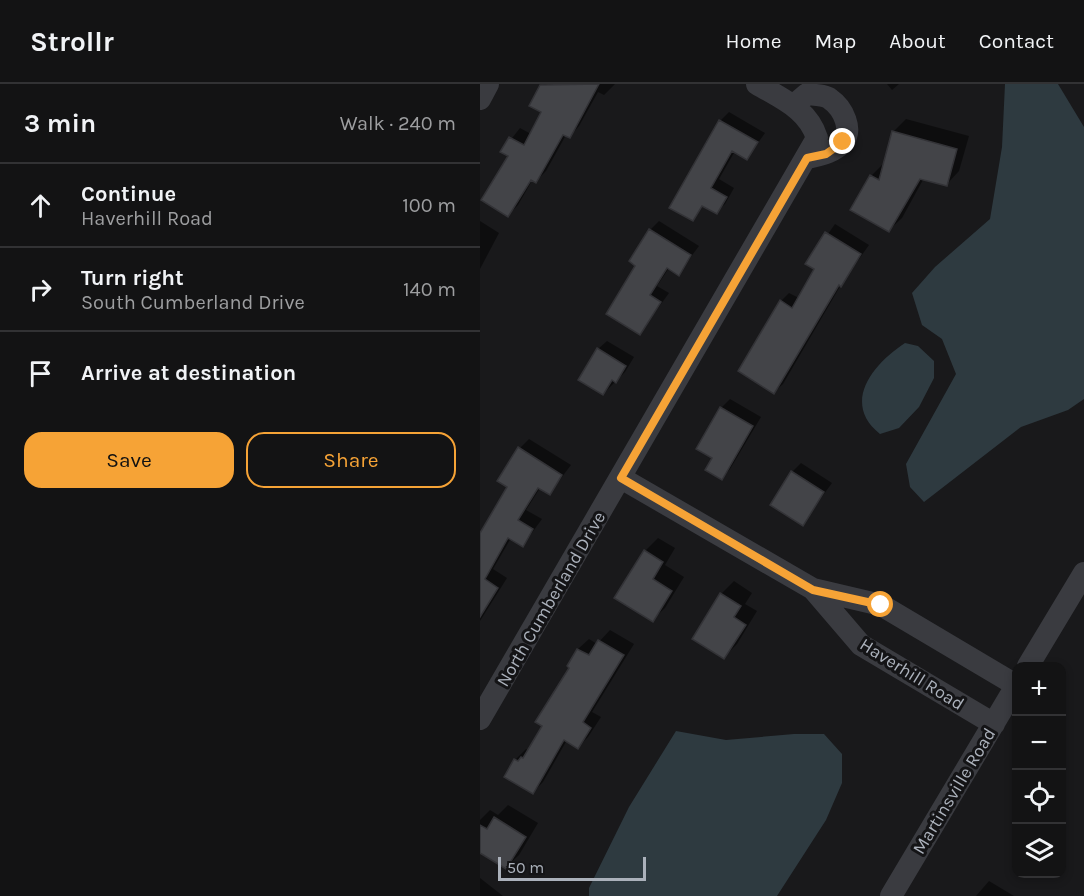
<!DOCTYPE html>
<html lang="en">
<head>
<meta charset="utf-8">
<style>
  :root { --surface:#131314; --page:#202022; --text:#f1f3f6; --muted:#9d9ea0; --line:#323234; --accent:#f6a336 }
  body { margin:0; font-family:Karla,sans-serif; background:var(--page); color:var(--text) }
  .controls { position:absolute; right:18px; bottom:18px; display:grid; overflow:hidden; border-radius:12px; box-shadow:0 3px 9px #0003 }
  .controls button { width:54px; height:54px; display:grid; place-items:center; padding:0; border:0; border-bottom:2px solid var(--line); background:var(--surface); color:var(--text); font:30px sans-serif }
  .scale { position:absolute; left:18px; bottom:15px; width:148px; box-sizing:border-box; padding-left:6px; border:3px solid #abb1bb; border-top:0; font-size:16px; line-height:21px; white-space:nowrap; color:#abb1bb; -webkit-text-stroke:4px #141416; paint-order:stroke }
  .stop { position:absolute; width:18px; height:18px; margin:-14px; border:4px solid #f6a336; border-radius:50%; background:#fff }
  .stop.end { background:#f6a336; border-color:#fff; box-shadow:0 2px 6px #0008 }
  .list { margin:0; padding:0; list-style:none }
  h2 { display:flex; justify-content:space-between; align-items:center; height:78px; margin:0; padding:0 24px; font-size:26px }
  h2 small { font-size:20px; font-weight:400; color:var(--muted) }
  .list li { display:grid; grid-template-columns:39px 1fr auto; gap:18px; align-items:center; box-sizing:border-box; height:84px; padding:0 24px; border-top:2px solid var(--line) }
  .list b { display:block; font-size:22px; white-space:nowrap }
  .list p { margin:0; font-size:20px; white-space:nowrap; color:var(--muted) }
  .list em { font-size:20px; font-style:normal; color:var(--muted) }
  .actions { display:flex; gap:12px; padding:18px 24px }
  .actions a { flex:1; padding:14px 0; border:2px solid var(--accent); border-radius:18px; text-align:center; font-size:21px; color:var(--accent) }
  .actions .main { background:var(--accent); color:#111 }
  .icon { flex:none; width:33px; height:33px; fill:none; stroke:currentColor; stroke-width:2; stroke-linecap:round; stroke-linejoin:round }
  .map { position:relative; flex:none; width:604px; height:812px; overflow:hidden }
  header { display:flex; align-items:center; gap:36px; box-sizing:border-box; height:84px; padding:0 30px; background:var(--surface); border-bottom:2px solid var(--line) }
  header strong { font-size:28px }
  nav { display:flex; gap:33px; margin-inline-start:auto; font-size:21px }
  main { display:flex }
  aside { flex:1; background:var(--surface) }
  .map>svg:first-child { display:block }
</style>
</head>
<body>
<header>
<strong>Strollr</strong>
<nav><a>Home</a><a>Map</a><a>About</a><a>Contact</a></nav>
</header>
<main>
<aside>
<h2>3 min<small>Walk · 240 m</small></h2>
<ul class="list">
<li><svg class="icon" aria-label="ahead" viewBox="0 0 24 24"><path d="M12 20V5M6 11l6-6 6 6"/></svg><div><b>Continue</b><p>Haverhill Road</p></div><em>100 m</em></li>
<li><svg class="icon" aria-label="right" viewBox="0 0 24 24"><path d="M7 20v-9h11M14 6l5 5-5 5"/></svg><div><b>Turn right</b><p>South Cumberland Drive</p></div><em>140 m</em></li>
<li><svg class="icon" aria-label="arrive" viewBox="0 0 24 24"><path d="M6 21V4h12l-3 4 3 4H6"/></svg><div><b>Arrive at destination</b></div></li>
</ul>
<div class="actions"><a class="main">Save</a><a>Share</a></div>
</aside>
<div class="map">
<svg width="604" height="812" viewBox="0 0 604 812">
  <rect width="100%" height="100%" fill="#19191b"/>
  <!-- water -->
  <path fill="#2e3a40" d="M 525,0 L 578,0 L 604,43 L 604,315 L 588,326 L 541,343 L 444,418 L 430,403 L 426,380 L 476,290 L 462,255 L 442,241 L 432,209 L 455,183 L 510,135 L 522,63 Z
    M 425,259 L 438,262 L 454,277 L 454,294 L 439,323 L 419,344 L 400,350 C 361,319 393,280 425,259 Z
    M 196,647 L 246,656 L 314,650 L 344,650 L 362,670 L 362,699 L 346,736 L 297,812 L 109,812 L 109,804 L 149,723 Z"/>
  <!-- shadow -->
  <path fill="#0007" d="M 65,0 L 135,0 L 124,11 L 118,8 L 99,42 L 90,52 L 86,51 L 66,87 L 56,97 L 53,95 L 38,121 L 28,131 L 30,72 L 22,67 L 40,44 L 51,50 L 63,28 L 60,5 Z
    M 407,0 L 419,0 L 412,6 Z
    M 249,28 L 285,49 L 267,74 L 255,67 L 239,95 L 254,104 L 245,120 L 236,128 L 224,121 L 212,136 L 240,37 Z
    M 426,35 L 489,52 L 479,87 L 467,100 L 444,94 L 422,134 L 409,146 L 391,92 L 404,79 L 413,48 Z
    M 0,137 L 19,149 L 0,185 Z
    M 179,137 L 219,162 L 198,190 L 189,184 L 177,202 L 189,209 L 160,249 L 170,146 Z
    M 355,140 L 389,161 L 362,199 L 303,300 L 294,308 L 301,217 L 309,209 L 319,214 L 336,185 L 327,180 Z
    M 127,257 L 154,273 L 145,288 L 123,310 L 118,265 Z
    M 250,315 L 281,333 L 250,385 L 242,394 L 234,373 L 241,324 Z
    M 49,355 L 91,381 L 69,410 L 60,404 L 46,426 L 62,435 L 43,461 L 31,454 L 13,485 L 27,494 L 0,537 L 0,452 L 29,403 L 40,364 Z
    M 321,379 L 352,399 L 322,440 L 312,388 Z
    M 178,454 L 195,464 L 185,481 L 204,493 L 185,524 L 172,536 L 136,513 L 165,467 Z
    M 254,497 L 272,509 L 265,520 L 277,527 L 257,560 L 244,573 L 241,510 Z
    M 130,546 L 154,560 L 112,628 L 121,633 L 108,653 L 98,663 L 87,656 L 63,698 L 53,708 L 26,692 L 36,675 L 46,665 L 49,667 L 64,642 L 98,565 L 109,555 L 117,560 Z
    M 28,721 L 58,739 L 39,771 L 26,783 L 0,767 L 0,736 L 10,726 L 18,731 Z
    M 0,794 L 23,812 L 0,812 Z
    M 509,797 L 534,812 L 496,812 Z"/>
  <!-- building -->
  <path fill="#434448" stroke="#333337" stroke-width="1.5" d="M 119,0 L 90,54 L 83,51 L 56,99 L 51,96 L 28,133 L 1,116 L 28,72 L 20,68 L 29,53 L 44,61 L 61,28 L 49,22 L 60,1 Z
    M 239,36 L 278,58 L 267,76 L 252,67 L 231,104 L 247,113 L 237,130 L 222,122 L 213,137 L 189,124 Z
    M 412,47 L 477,65 L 467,102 L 440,95 L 409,148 L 370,126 L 390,91 L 399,96 Z
    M 169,145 L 211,171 L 199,192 L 187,184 L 170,211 L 181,218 L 160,251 L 126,230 L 155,182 L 149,177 Z
    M 345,148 L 381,170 L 361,203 L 359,201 L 294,310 L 258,287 L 300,216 L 312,224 L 334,185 L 325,180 Z
    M 117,264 L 146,282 L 136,299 L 132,296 L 123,311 L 98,296 Z
    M 240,323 L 273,342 L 242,396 L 225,386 L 232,374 L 216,365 Z
    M 38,363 L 82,391 L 70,411 L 58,404 L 38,436 L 53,445 L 43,463 L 28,454 L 5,495 L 18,504 L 0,533 L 0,449 L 27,403 L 17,397 Z
    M 311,387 L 344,408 L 323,442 L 290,421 Z
    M 164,466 L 183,478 L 173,495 L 192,507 L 173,538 L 134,514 Z
    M 240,509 L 261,522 L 254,533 L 266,541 L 244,575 L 212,555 Z
    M 118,556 L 144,571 L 103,638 L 111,644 L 98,665 L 84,656 L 53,710 L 24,693 L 34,675 L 38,677 L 41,673 L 43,674 L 62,642 L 55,638 L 89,584 L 87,582 L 97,565 L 109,571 Z
    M 14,733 L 46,753 L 26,785 L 0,769 L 0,741 L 7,745 Z"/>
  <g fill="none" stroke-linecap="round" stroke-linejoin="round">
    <!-- minor -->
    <path stroke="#3a3b40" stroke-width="22" d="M 0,15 L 8,0
      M 314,21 L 327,10 C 334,11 345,11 350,15 C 363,24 374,46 362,59 C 353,69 339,71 328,74
      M 141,394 L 333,505 L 401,521 L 536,601
      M 333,505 L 381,561 L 514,640
      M 548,582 L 604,489
      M 0,635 L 337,54 C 328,25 302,15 277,0
      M 411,812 L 536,602"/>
  </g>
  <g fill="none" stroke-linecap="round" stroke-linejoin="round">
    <!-- route -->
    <path stroke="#f6a336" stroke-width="8" d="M 363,58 L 346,70 L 327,74 L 141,394 L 333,506 L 401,521"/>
  </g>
  <g text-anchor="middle" stroke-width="6" stroke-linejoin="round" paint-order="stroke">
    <!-- street labels -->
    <g font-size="18" fill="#abb1bb" stroke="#141416">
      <text transform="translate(71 515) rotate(-60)" y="6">North Cumberland Drive</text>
      <text transform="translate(432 590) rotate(32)" y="6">Haverhill Road</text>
      <text transform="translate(474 707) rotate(-59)" y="6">Martinsville Road</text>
    </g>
  </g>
</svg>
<div class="controls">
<button>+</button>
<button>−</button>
<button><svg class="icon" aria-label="locate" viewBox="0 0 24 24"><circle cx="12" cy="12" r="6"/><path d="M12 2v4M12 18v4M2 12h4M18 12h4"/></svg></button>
<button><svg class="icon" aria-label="layers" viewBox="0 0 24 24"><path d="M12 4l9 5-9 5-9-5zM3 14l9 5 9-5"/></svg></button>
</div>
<div class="scale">50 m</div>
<div class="stop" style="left:401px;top:521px"></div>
<div class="stop end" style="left:363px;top:58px"></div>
</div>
</main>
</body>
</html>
